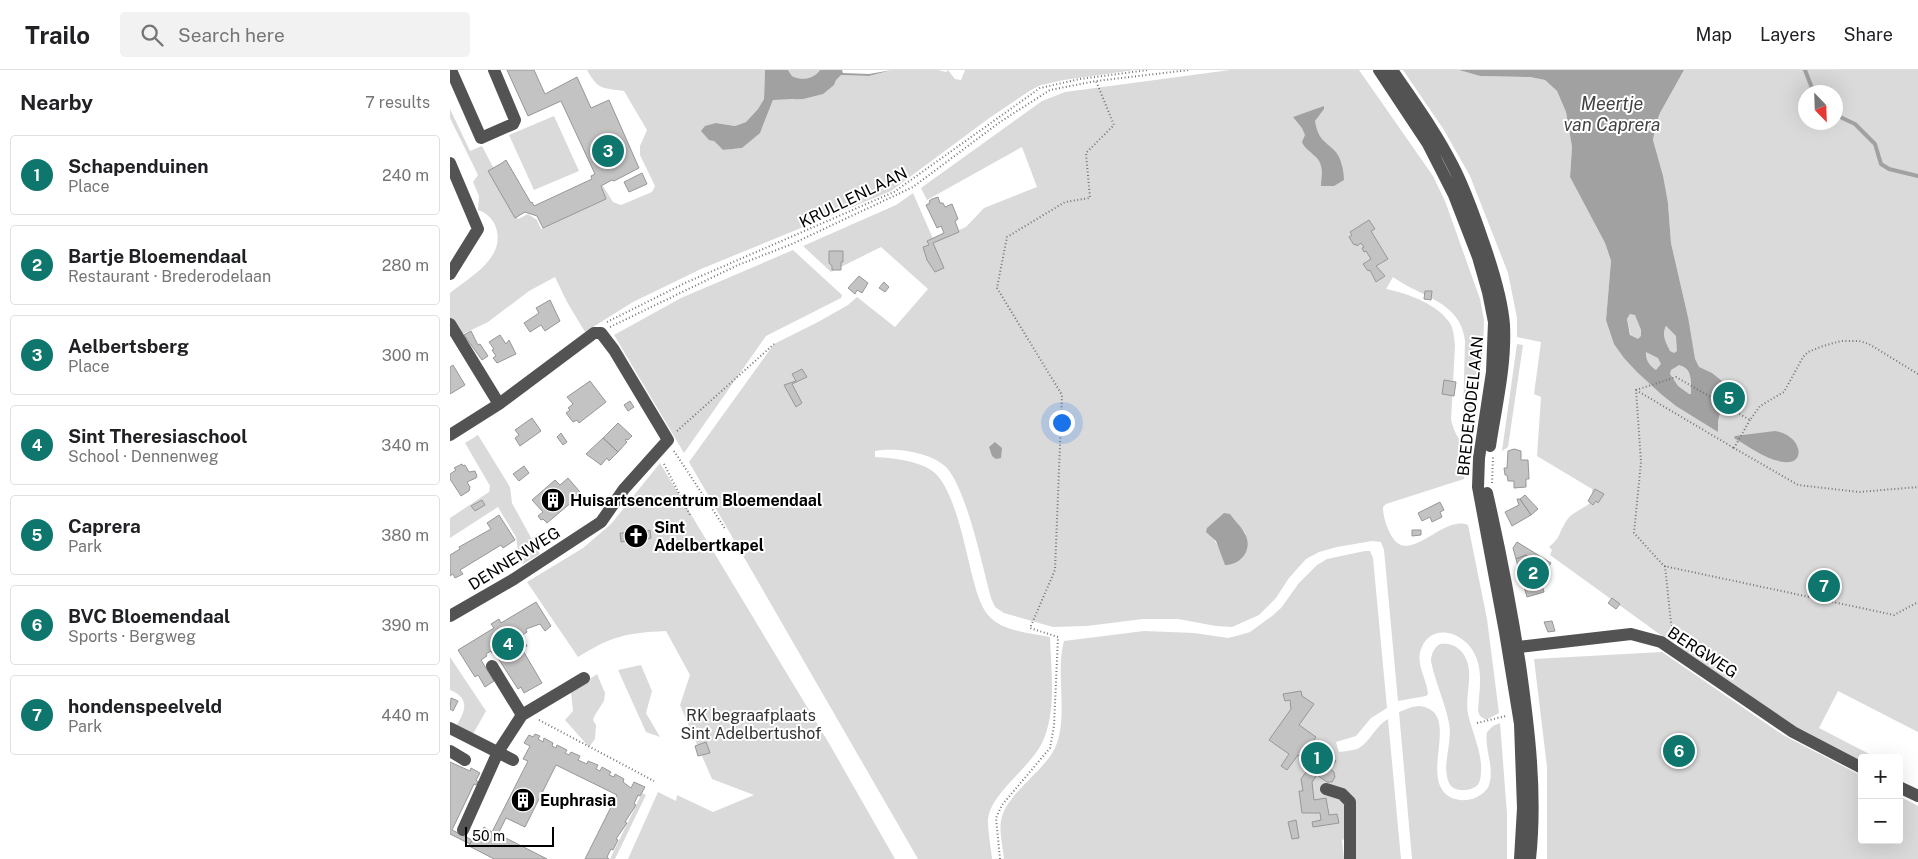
<!DOCTYPE html>
<html lang="en">
<head>
<meta charset="utf-8">
<style>
  :root { --surface:#fff; --page:#f2f2f2; --text:#202124; --muted:#757577; --line:#e0e0e0; --accent:#0f766e }
  body { margin:0; font-family:"Public Sans",sans-serif; background:var(--page); color:var(--text) }
  .controls { position:absolute; right:15px; bottom:15px; display:grid; overflow:hidden; border-radius:5px; box-shadow:0 5px 20px #0002 }
  .controls button { width:45px; height:45px; display:grid; place-items:center; padding:0; border:0; border-bottom:1px solid var(--line); background:var(--surface); color:var(--text); font:25px sans-serif }
  .compass { position:absolute; left:1348px; top:15px; width:45px; height:45px; border-radius:50%; background:var(--surface); box-shadow:0 5px 20px #0002; rotate:157deg }
  .scale { position:absolute; left:15px; bottom:12px; width:89px; box-sizing:border-box; padding-left:5px; border:2px solid #000; border-top:0; font-size:14px; line-height:18px; white-space:nowrap; color:#000; -webkit-text-stroke:4px #fff; paint-order:stroke }
  .you { position:absolute; left:611px; top:352px; width:18px; height:18px; margin:-12px; border:4px solid #fff; border-radius:50%; background:#1a73e8; box-shadow:0 0 0 8px #1a73e833 }
  .badge { display:grid; place-items:center; width:32px; height:32px; border-radius:50%; background:var(--accent); color:#fff; font-size:16px; font-weight:700 }
  .pin { position:absolute; translate:-50% -50%; border:2px solid #fff; box-shadow:0 1px 5px #0006 }
  .list { margin:0; padding:0; list-style:none }
  h2 { display:flex; justify-content:space-between; align-items:center; height:65px; margin:0; padding:0 20px; font-size:21px }
  h2 small { font-size:16px; font-weight:400; color:var(--muted) }
  .list li { display:grid; grid-template-columns:32px 1fr auto; gap:15px; align-items:center; box-sizing:border-box; height:80px; margin:0 10px 10px; padding:0 10px; border:1px solid var(--line); border-radius:5px }
  .list b { display:block; font-size:19px; white-space:nowrap }
  .list p { margin:0; font-size:16px; white-space:nowrap; color:var(--muted) }
  .list em { font-size:16px; font-style:normal; color:var(--muted) }
  .icon { flex:none; width:28px; height:28px; fill:none; stroke:currentColor; stroke-width:2; stroke-linecap:round; stroke-linejoin:round }
  .map { position:relative; flex:none; width:1468px; height:789px; overflow:hidden }
  header { display:flex; align-items:center; gap:30px; box-sizing:border-box; height:70px; padding:0 25px; background:var(--surface); border-bottom:1px solid var(--line) }
  header strong { font-size:24px }
  nav { display:flex; gap:28px; margin-inline-start:auto; font-size:18px }
  .search { width:350px; height:45px; background:var(--page); display:flex; align-items:center; gap:12px; box-sizing:border-box; padding:0 18px; border-radius:5px; color:var(--muted); font-size:19px }
  main { display:flex }
  aside { flex:1; background:var(--surface) }
  .map>svg:first-child { display:block }
</style>
</head>
<body>
<header>
<strong>Trailo</strong>
<div class="search"><svg class="icon" aria-label="search" viewBox="0 0 24 24"><circle cx="10" cy="10" r="6"/><path d="M15 15l6 6"/></svg>Search here</div>
<nav><a>Map</a><a>Layers</a><a>Share</a></nav>
</header>
<main>
<aside>
<h2>Nearby<small>7 results</small></h2>
<ul class="list">
<li><span class="badge">1</span><div><b>Schapenduinen</b><p>Place</p></div><em>240 m</em></li>
<li><span class="badge">2</span><div><b>Bartje Bloemendaal</b><p>Restaurant · Brederodelaan</p></div><em>280 m</em></li>
<li><span class="badge">3</span><div><b>Aelbertsberg</b><p>Place</p></div><em>300 m</em></li>
<li><span class="badge">4</span><div><b>Sint Theresiaschool</b><p>School · Dennenweg</p></div><em>340 m</em></li>
<li><span class="badge">5</span><div><b>Caprera</b><p>Park</p></div><em>380 m</em></li>
<li><span class="badge">6</span><div><b>BVC Bloemendaal</b><p>Sports · Bergweg</p></div><em>390 m</em></li>
<li><span class="badge">7</span><div><b>hondenspeelveld</b><p>Park</p></div><em>440 m</em></li>
</ul>
</aside>
<div class="map">
<svg width="1468" height="789" viewBox="0 0 1468 789">
  <rect width="100%" height="100%" fill="#fff"/>
  <!-- green -->
  <path fill="#dadada" fill-rule="evenodd" d="M 137,0 L 315,0 L 314,29 L 308,39 L 296,52 L 285,56 L 266,53 L 264,71 L 273,80 L 292,78 L 313,56 L 323,30 L 343,30 L 384,15 L 385,10 L 391,5 L 419,6 L 442,0 L 488,0 L 496,2 L 498,0 L 505,9 L 511,10 L 515,0 L 685,0 L 614,10 L 591,15 L 581,20 L 538,49 L 441,121 L 251,199 L 183,232 L 135,262 L 117,232 L 105,207 L 79,221 L 38,252 L 11,265 L 0,248 L 0,223 C 21,206 58,187 45,155 C 42,148 35,142 28,140 L 29,126 L 23,112 L 28,105 L 0,48 L 0,39 L 20,81 L 32,76 L 45,101 L 43,103 L 68,149 L 78,144 L 87,150 L 91,159 L 152,131 L 147,119 L 153,116 L 163,132 L 171,135 L 202,122 L 205,116 L 190,85 L 190,76 L 197,60 L 174,21 C 153,18 148,20 137,0 Z
    M 338,0 L 370,0 C 364,9 351,11 342,6 Z
    M 780,0 L 909,0 L 983,106 L 995,131 L 1030,229 L 1034,250 L 1033,279 L 1021,364 L 1016,358 L 1013,350 L 1015,271 C 1011,231 970,227 943,207 L 936,219 C 957,223 990,235 1001,255 C 1004,262 1004,268 1005,275 L 1001,350 C 1004,360 1008,373 1019,377 L 1014,409 L 936,434 L 933,437 C 933,446 936,455 940,463 C 957,500 992,444 1018,455 L 1037,549 L 1049,643 L 1036,650 L 1030,646 L 1028,641 C 1029,623 1033,604 1026,587 C 1017,563 980,549 970,582 C 967,596 977,610 978,624 L 976,626 L 948,631 L 934,480 L 931,472 L 922,471 L 887,477 L 869,482 L 856,489 L 839,508 L 826,528 L 809,545 L 782,557 L 766,556 L 728,549 L 693,549 L 637,556 L 603,557 L 554,543 L 545,537 L 541,528 C 532,495 518,424 497,398 C 482,382 445,377 425,381 L 425,387 C 443,388 465,390 481,400 C 505,415 516,484 524,512 C 527,524 532,541 542,549 C 557,562 581,563 600,567 C 601,599 606,636 595,666 C 585,696 539,722 538,751 C 538,763 541,777 542,789 L 468,789 L 239,392 L 324,274 L 368,252 L 398,235 L 407,227 L 445,257 L 478,219 L 431,177 L 381,202 L 353,176 L 446,135 L 463,123 L 484,171 L 516,157 L 534,138 L 587,117 L 572,77 L 477,130 L 471,118 L 592,31 L 615,22 ZM 780,444 L 796,464 L 770,480 L 762,466 Z
    M 953,0 L 1009,0 L 1030,6 L 1080,7 L 1095,10 L 1107,21 L 1116,42 L 1122,77 L 1120,107 L 1155,173 L 1161,192 L 1156,250 L 1181,266 L 1177,249 L 1180,244 L 1185,244 L 1191,260 L 1191,266 L 1214,260 L 1216,256 L 1226,266 L 1238,247 L 1221,173 L 1218,133 L 1203,70 L 1206,54 L 1210,43 L 1234,0 L 1468,0 L 1468,662 L 1388,621 L 1369,658 L 1427,688 L 1412,688 L 1412,693 L 1334,651 L 1229,578 L 1234,570 L 1225,564 L 1219,571 L 1100,485 L 1102,480 L 1099,477 C 1112,466 1108,463 1117,450 C 1122,442 1136,438 1143,430 L 1142,419 L 1087,386 L 1091,327 L 1084,324 L 1091,272 L 1067,267 L 1067,248 L 1058,203 L 1020,106 L 994,60 ZM 1356,22 L 1386,22 L 1386,52 L 1356,52 Z
    M 104,46 L 129,101 L 84,120 L 59,65 Z
    M 343,180 L 392,225 L 391,228 L 316,266 L 234,383 L 164,265 L 231,228 Z
    M 1067,274 L 1073,275 L 1058,377 L 1052,381 Z
    M 28,365 L 60,417 L 62,433 L 90,484 L 73,494 L 68,482 L 66,467 L 48,437 L 0,468 L 0,448 L 39,422 L 40,416 L 15,373 Z
    M 210,393 L 380,675 L 445,789 L 178,789 L 208,722 L 226,731 L 227,725 L 263,742 L 304,725 L 262,709 L 230,635 L 240,605 L 216,561 C 176,563 162,566 128,587 L 77,512 L 133,478 L 161,454 Z
    M 915,481 L 920,481 L 923,488 L 937,638 L 921,648 L 906,666 L 886,672 L 889,682 C 895,681 903,681 909,678 C 921,671 925,656 938,649 L 951,789 L 901,789 L 899,768 L 892,770 L 894,789 L 554,789 C 553,777 549,762 551,751 C 555,724 594,702 605,678 C 619,648 605,602 614,571 L 694,561 L 744,563 L 778,568 L 790,565 L 800,562 L 822,546 L 831,538 L 849,513 L 867,495 L 877,489 Z
    M 990,574 C 999,573 1005,575 1011,581 C 1027,599 1014,623 1018,644 C 1023,666 1035,687 1030,710 C 1028,722 1004,724 999,713 C 991,694 1003,674 999,653 C 995,632 985,612 981,591 C 981,584 984,578 990,574 Z
    M 1212,582 L 1333,665 L 1412,706 L 1412,770 L 1449,770 L 1449,726 L 1468,736 L 1468,789 L 1097,789 L 1097,697 L 1084,589 Z
    M 0,587 L 36,641 L 23,664 L 6,656 C 16,641 20,628 0,620 Z
    M 191,595 L 202,621 L 196,643 L 210,667 L 196,662 L 168,600 Z
    M 147,604 L 155,623 L 154,631 L 145,645 L 143,650 L 146,655 L 145,669 L 139,677 L 115,650 L 123,641 L 121,622 Z
    M 969,636 C 1014,641 967,708 1000,727 C 1007,731 1018,731 1025,728 C 1031,725 1037,721 1039,715 C 1045,697 1034,679 1037,662 L 1043,656 L 1050,653 L 1057,744 L 1057,789 L 962,789 L 949,642 L 962,637 Z
    M 192,723 L 196,725 L 165,789 L 160,789 Z"/>
  <!-- water -->
  <path fill="#a1a1a1" fill-rule="evenodd" d="M 315,0 L 338,0 L 342,6 C 351,11 364,9 370,0 L 392,0 L 393,3 L 419,4 L 442,0 L 419,6 L 391,5 L 386,10 L 384,15 L 373,24 L 353,29 L 323,30 L 310,63 L 292,78 L 273,80 L 264,71 L 259,70 L 251,61 L 255,56 L 266,53 L 285,56 L 296,52 L 308,39 L 314,29 Z
    M 1009,0 L 1234,0 L 1210,43 L 1206,54 L 1203,70 L 1213,106 L 1218,133 L 1221,173 L 1238,247 L 1245,289 L 1249,297 L 1262,303 L 1272,311 L 1275,322 L 1268,351 L 1268,362 L 1226,336 L 1211,324 L 1187,302 L 1174,288 L 1164,274 L 1156,250 L 1161,191 L 1155,173 L 1120,107 L 1122,77 L 1116,42 L 1107,21 L 1095,10 L 1080,7 L 1030,6 ZM 1180,244 L 1185,245 L 1191,260 L 1191,266 L 1188,269 L 1180,265 L 1177,249 ZM 1216,256 L 1226,266 L 1227,281 L 1224,283 L 1220,281 C 1216,273 1211,265 1216,256 ZM 1196,282 L 1208,288 L 1211,294 L 1206,300 C 1200,296 1195,290 1196,282 ZM 1229,295 C 1243,298 1241,312 1241,324 L 1239,324 L 1228,316 L 1220,304 L 1221,300 Z
    M 874,36 L 874,39 L 865,51 C 868,68 872,69 884,80 C 891,86 894,102 894,110 L 884,116 L 871,116 C 871,110 873,102 871,96 C 869,85 856,82 852,72 L 855,65 L 852,58 L 843,47 Z
    M 1325,361 C 1352,365 1357,395 1334,392 C 1316,390 1300,377 1284,368 L 1285,366 Z
    M 545,372 L 552,378 L 551,388 L 546,389 L 542,386 L 539,377 Z
    M 774,443 L 780,444 C 784,450 790,455 794,462 C 804,478 792,495 775,495 L 766,471 L 756,462 L 757,458 Z"/>
  <g fill="none" stroke-linecap="round" stroke-linejoin="round">
    <!-- stream -->
    <path stroke="#a1a1a1" stroke-width="4" d="M 1355,0 L 1362,18
      M 1386,45 L 1405,54 L 1425,74 L 1431,94 L 1439,99 L 1468,106"/>
  </g>
  <!-- building -->
  <path fill="#c3c3c3" stroke="#979797" d="M 57,0 L 84,0 L 95,24 L 127,7 L 141,38 L 159,30 L 189,98 L 164,111 L 162,110 L 151,116 L 156,129 L 93,158 L 87,146 L 75,142 L 65,148 L 38,101 L 52,93 L 56,90 L 81,133 L 82,132 L 84,136 L 142,109 L 141,106 L 145,104 L 111,31 L 78,46 Z
    M 192,103 L 197,114 L 179,122 L 174,112 Z
    M 488,127 L 490,133 L 493,133 L 495,137 L 502,134 L 508,149 L 505,151 L 509,162 L 483,173 L 494,198 L 485,202 L 477,190 L 473,177 L 479,175 L 477,171 L 494,163 L 491,156 L 487,158 L 476,135 L 480,133 L 479,131 L 482,129 Z
    M 919,150 L 925,159 L 921,161 L 938,189 L 926,196 L 935,206 L 926,212 L 920,200 L 918,201 L 913,194 L 921,189 L 916,181 L 914,182 L 912,178 L 914,177 L 911,173 L 907,176 L 906,174 L 904,175 L 899,167 L 902,165 L 900,162 Z
    M 379,181 L 393,181 L 393,192 L 391,192 L 391,200 L 382,200 L 382,196 L 379,193 Z
    M 409,206 L 418,213 L 412,223 L 407,220 L 405,224 L 398,218 Z
    M 434,212 L 439,217 L 435,222 L 429,218 Z
    M 975,221 L 982,221 L 981,230 L 974,229 Z
    M 100,230 L 110,251 L 95,261 L 91,255 L 80,262 L 74,253 L 89,243 L 86,238 Z
    M 21,261 L 28,275 L 30,274 L 38,286 L 32,290 L 14,265 Z
    M 50,265 L 56,274 L 59,270 L 66,284 L 47,293 L 43,288 L 46,286 L 42,280 L 44,279 L 39,272 Z
    M 3,295 L 15,315 L 0,324 L 0,297 Z
    M 352,299 L 357,307 L 342,314 L 352,333 L 346,337 L 334,315 L 346,311 L 342,304 Z
    M 994,310 L 1006,312 L 1004,326 L 992,324 Z
    M 140,311 L 156,332 L 129,353 L 127,350 L 123,352 L 116,343 L 120,340 L 118,338 L 123,334 L 117,327 Z
    M 180,331 L 184,337 L 178,341 L 174,335 Z
    M 82,348 L 91,361 L 70,376 L 65,368 L 69,365 L 65,360 Z
    M 168,353 L 182,366 L 178,370 L 176,369 L 175,370 L 177,372 L 168,382 L 153,368 Z
    M 111,363 L 117,372 L 113,375 L 107,367 Z
    M 153,368 L 168,382 L 159,391 L 157,388 L 151,395 L 136,384 Z
    M 1064,379 L 1071,381 L 1071,390 L 1078,390 L 1079,409 L 1076,409 L 1076,417 L 1064,418 L 1064,411 L 1058,411 L 1057,405 L 1055,405 L 1054,398 L 1057,398 L 1058,381 Z
    M 12,394 L 13,396 L 15,395 L 19,402 L 25,401 L 27,406 L 26,408 L 17,412 L 20,417 L 19,421 L 11,426 L 0,409 L 0,404 L 6,400 L 4,398 Z
    M 74,396 L 79,403 L 69,411 L 63,404 Z
    M 118,408 L 130,422 L 122,429 L 123,431 L 97,453 L 93,449 L 91,450 L 88,446 L 93,442 L 82,430 L 105,410 L 110,415 Z
    M 1145,419 L 1154,424 L 1148,433 L 1146,431 L 1143,435 L 1138,431 Z
    M 1075,425 L 1088,439 L 1081,445 L 1070,429 Z
    M 1067,429 L 1070,429 L 1081,445 L 1062,456 L 1055,442 L 1069,435 Z
    M 32,430 L 35,435 L 25,441 L 21,436 Z
    M 990,432 L 994,440 L 990,442 L 992,447 L 982,452 L 980,447 L 972,451 L 968,443 Z
    M 49,445 L 65,470 L 53,478 L 51,475 L 10,500 L 13,504 L 5,508 L 3,504 L 0,506 L 0,485 L 10,479 L 9,477 L 41,459 L 37,453 Z
    M 182,456 L 190,456 L 197,461 L 200,460 L 201,468 L 198,469 L 192,475 L 184,476 L 178,471 L 171,472 L 170,463 L 177,463 Z
    M 962,460 L 971,460 L 971,465 L 962,466 Z
    M 1067,472 L 1101,493 L 1097,499 L 1089,498 L 1089,494 L 1082,492 L 1081,489 L 1076,485 L 1066,489 L 1063,478 Z
    M 1076,485 L 1081,489 L 1082,492 L 1089,494 L 1089,498 L 1097,499 L 1092,515 L 1094,522 L 1077,527 L 1066,489 Z
    M 1162,528 L 1170,534 L 1166,539 L 1158,533 Z
    M 86,532 L 101,556 L 95,561 L 90,554 L 76,559 L 77,562 L 71,566 L 77,576 L 72,579 L 92,613 L 74,623 L 71,617 L 68,619 L 44,582 L 42,583 L 41,581 L 36,584 L 37,586 L 31,590 L 44,611 L 35,617 L 28,605 L 25,607 L 8,580 L 44,558 L 41,554 L 49,549 L 51,553 Z
    M 1102,551 L 1105,561 L 1098,562 L 1094,552 Z
    M 851,621 L 852,626 L 864,634 L 849,655 L 866,667 L 862,673 L 886,691 L 880,699 L 884,702 L 885,707 L 882,712 L 877,712 L 867,705 L 862,712 L 864,730 L 876,728 L 879,745 L 887,744 L 889,753 L 863,757 L 862,752 L 871,750 L 870,743 L 852,743 L 849,721 L 853,721 L 851,709 L 859,698 L 858,692 L 848,685 L 837,700 L 831,696 L 839,684 L 819,670 L 841,639 L 840,630 L 835,631 L 833,624 Z
    M 1,628 L 8,631 L 3,641 L 0,639 Z
    M 85,664 L 90,666 L 88,669 L 93,672 L 94,668 L 103,673 L 102,676 L 106,678 L 107,675 L 117,680 L 115,683 L 119,685 L 121,682 L 130,686 L 128,690 L 137,694 L 138,691 L 148,695 L 146,699 L 150,701 L 152,697 L 161,702 L 159,705 L 164,707 L 165,704 L 174,709 L 173,712 L 181,718 L 184,712 L 195,717 L 190,726 L 188,725 L 184,734 L 186,735 L 175,752 L 177,753 L 166,769 L 168,770 L 163,780 L 161,779 L 157,787 L 159,789 L 135,789 L 167,725 L 106,695 L 75,757 L 56,748 L 48,764 L 97,789 L 44,789 L 19,776 L 24,765 L 29,768 L 34,757 L 42,762 L 78,691 L 73,689 L 80,676 L 74,673 L 79,665 L 83,667 Z
    M 256,672 L 260,683 L 248,686 L 245,676 Z
    M 0,692 L 20,701 L 21,698 L 30,703 L 26,710 L 28,712 L 26,715 L 24,714 L 2,760 L 22,770 L 20,774 L 0,764 Z
    M 846,750 L 849,768 L 842,769 L 838,752 Z"/>
  <g fill="none" stroke-linecap="round" stroke-linejoin="round">
    <!-- path -->
    <path stroke="#757575" stroke-width="2" stroke-dasharray="1 2.5" stroke-linecap="butt" d="M 157,252 L 235,213 L 444,122 L 590,18 L 630,9 L 698,0
      M 160,257 L 288,195 L 342,174 L 463,117 L 550,52 L 600,20 L 646,11 L 739,0
      M 1468,304 L 1419,274 L 1409,271 L 1391,271 L 1373,276 L 1358,282 L 1353,287 L 1334,322 L 1310,336 L 1300,350 L 1226,307 L 1186,320 L 1191,392 L 1184,463 L 1214,496 L 1444,545 L 1468,532
      M 1186,320 L 1284,378
      M 1300,350 L 1284,378 L 1348,415 L 1409,422 L 1468,417
      M 227,361 L 324,274
      M 224,381 L 276,460
      M 214,394 L 240,445
      M 1042,413 L 1043,387
      M 1215,496 L 1221,553 L 1226,568
      M 89,650 L 204,711
      M 1027,653 L 1056,646
      M 550,789 L 546,748 L 552,735 L 600,678 L 604,656 L 608,567 L 580,558 L 605,500 L 612,325 L 547,218 L 557,167 L 615,132 L 640,128 L 636,83 L 664,55 L 646,11"/>
    <!-- minor -->
    <path stroke="#535353" stroke-width="12" d="M 1,0 L 31,68 L 63,54 L 65,50 L 44,0
      M 929,0 L 978,74 L 1004,125 L 1028,187 L 1038,222 L 1044,252 L 1042,302 L 1029,388 L 1028,417 L 1055,562 L 1070,654 L 1073,738 L 1070,789
      M 942,0 C 963,31 986,62 1003,96 C 1016,121 1025,148 1034,174 C 1043,200 1052,228 1054,255 C 1056,296 1046,336 1040,376
      M 0,93 L 28,159 L 0,204
      M 0,254 L 49,334
      M 0,365 L 49,334 L 144,263 L 151,263 L 164,280 L 218,370 L 174,419 L 151,452 L 64,509 L 0,546
      M 1037,423 C 1050,480 1061,537 1070,595 C 1079,659 1087,724 1080,789
      M 1060,578 L 1181,564 L 1211,572 L 1343,662 L 1412,698
      M 42,596 L 72,645
      M 0,658 L 63,690
      M 0,681 L 15,690
      M 1449,717 L 1468,726
      M 876,719 L 892,724 L 900,732 L 900,789
      M 13,760 L 48,682 L 72,645 L 134,608"/>
  </g>
  <!-- icons -->
  <defs>
    <g id="building-disc" transform="scale(1.25)"><circle r="9.5" fill="#000" stroke="#fff"/><path d="M-4-6H4V6H1V3H-1V6H-4ZM-2.5-4.3h1.7v1.8h-1.7ZM.8-4.3h1.7v1.8H.8ZM-2.5-1h1.7V.8h-1.7ZM.8-1h1.7V.8H.8Z" fill="#fff"/></g>
    <g id="church-disc" transform="scale(1.25)"><circle r="9.5" fill="#000" stroke="#fff"/><path d="M-1.2-6h2.4v3.5h3.3v2.4h-3.3V6h-2.4V-.1h-3.3v-2.4h3.3Z" fill="#fff"/></g>
  </defs>
  <g fill-rule="evenodd">
    <use href="#building-disc" x="103" y="430"/>
    <use href="#church-disc" x="186" y="466"/>
    <use href="#building-disc" x="73" y="730"/>
  </g>
  <g text-anchor="middle" stroke-width="4" stroke-linejoin="round" paint-order="stroke">
    <!-- street labels -->
    <g font-size="16" fill="#000" stroke="#fff">
      <text transform="translate(403 127) rotate(-26)" y="6">KRULLENLAAN</text>
      <text transform="translate(1020 336) rotate(-84)" y="6">BREDERODELAAN</text>
      <text transform="translate(64 488) rotate(-32)" y="6">DENNENWEG</text>
      <text transform="translate(1253 582) rotate(33)" y="6">BERGWEG</text>
    </g>
    <!-- poi labels -->
    <g font-size="16" font-weight="bold" fill="#000" stroke="#fff" text-anchor="start">
      <text x="120" y="436">Huisartsencentrum Bloemendaal</text>
      <text x="204" y="463">Sint<tspan x="204" dy="18">Adelbertkapel</tspan></text>
      <text x="90" y="736">Euphrasia</text>
    </g>
    <!-- park labels -->
    <g font-size="16" fill="#313131" stroke="#fff">
      <text x="301" y="651">RK begraafplaats<tspan x="301" dy="18">Sint Adelbertushof</tspan></text>
    </g>
    <!-- water labels -->
    <g font-size="18" font-style="italic" fill="#424242" stroke="#fff">
      <text x="1162" y="40">Meertje<tspan x="1162" dy="21">van Caprera</tspan></text>
    </g>
  </g>
</svg>
<div class="controls">
<button>+</button>
<button>−</button>
</div>
<svg class="compass" viewBox="-18 -18 36 36"><path d="M0-13l5 13h-10z" fill="#e53935"/><path d="M0 13l5-13h-10z" fill="#757577"/></svg>
<div class="scale">50 m</div>
<div class="you"></div>
<div class="pin badge" style="left:867px;top:688px">1</div>
<div class="pin badge" style="left:1083px;top:503px">2</div>
<div class="pin badge" style="left:158px;top:81px">3</div>
<div class="pin badge" style="left:58px;top:574px">4</div>
<div class="pin badge" style="left:1279px;top:328px">5</div>
<div class="pin badge" style="left:1229px;top:681px">6</div>
<div class="pin badge" style="left:1374px;top:516px">7</div>
</div>
</main>
</body>
</html>
